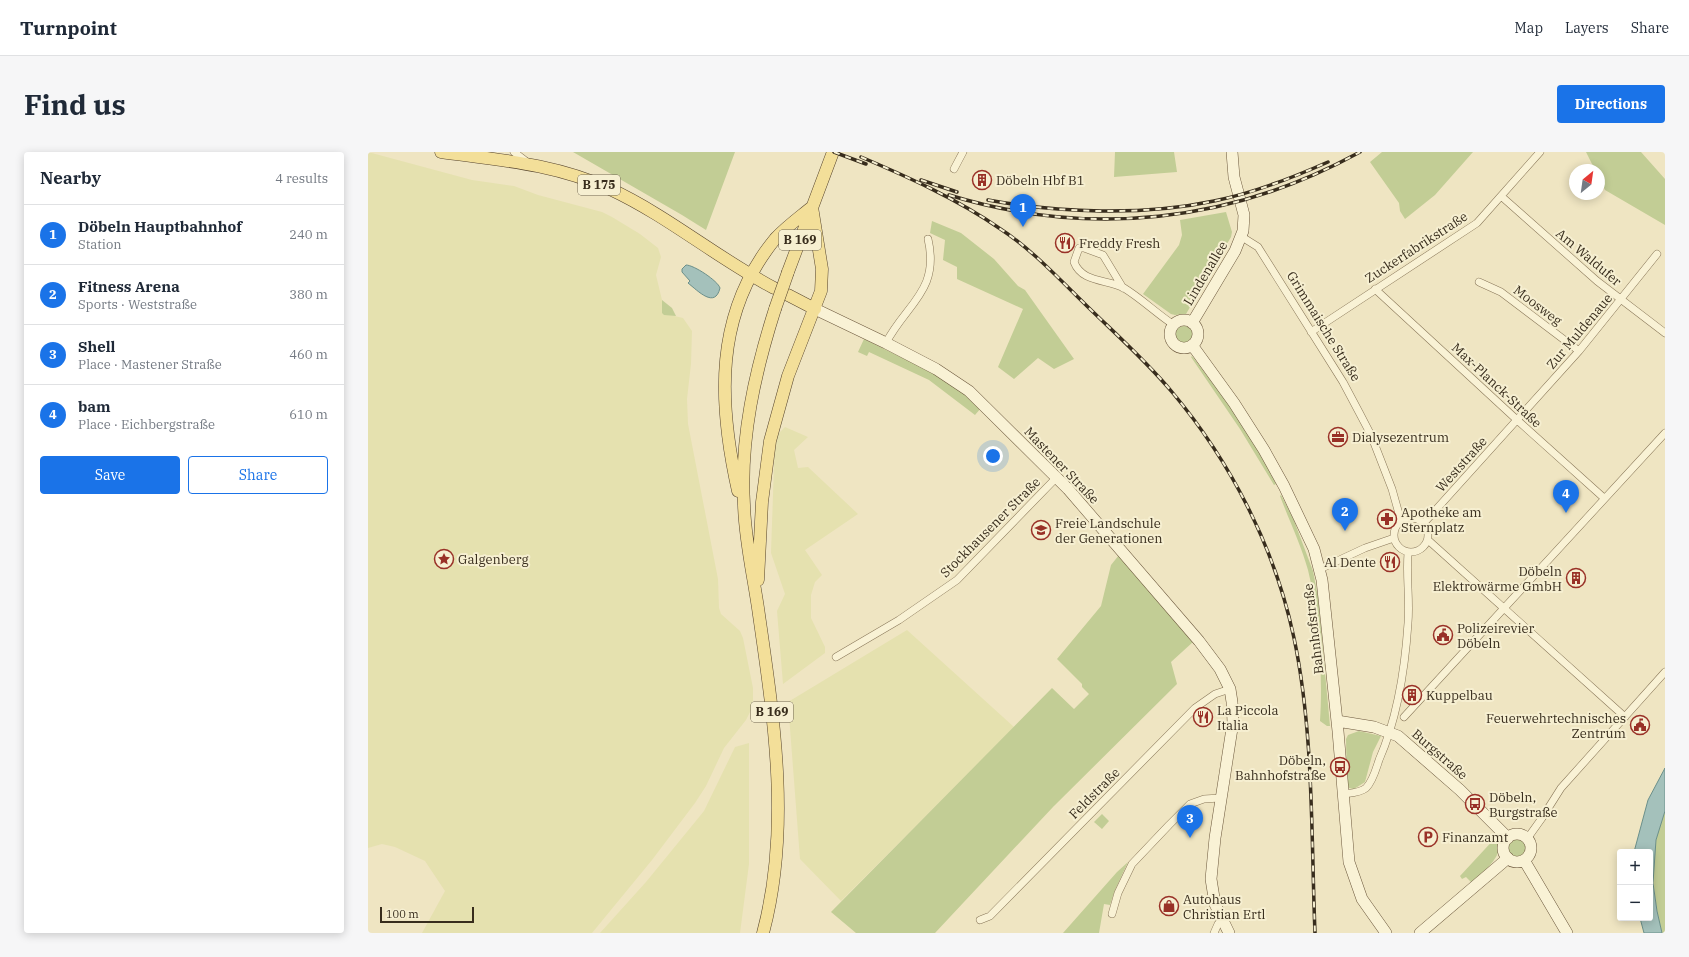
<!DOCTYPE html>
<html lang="en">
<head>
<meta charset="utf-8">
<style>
  :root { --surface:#fff; --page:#f6f6f7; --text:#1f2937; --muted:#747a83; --line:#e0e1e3; --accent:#1a73e8 }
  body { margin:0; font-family:"IBM Plex Serif",serif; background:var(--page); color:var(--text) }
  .controls { position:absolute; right:12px; bottom:12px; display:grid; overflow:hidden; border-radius:4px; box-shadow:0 2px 10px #0003 }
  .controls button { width:36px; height:36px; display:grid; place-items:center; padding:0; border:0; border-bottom:1px solid var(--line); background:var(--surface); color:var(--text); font:20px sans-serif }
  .compass { position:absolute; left:1201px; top:12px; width:36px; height:36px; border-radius:50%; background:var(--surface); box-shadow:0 2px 10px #0003; rotate:29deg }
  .scale { position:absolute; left:12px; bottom:10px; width:94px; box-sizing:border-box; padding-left:4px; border:2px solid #382d1d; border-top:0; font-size:11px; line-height:14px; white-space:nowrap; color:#382d1d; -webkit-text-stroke:3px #f6efd1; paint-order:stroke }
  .you { position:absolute; left:625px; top:304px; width:14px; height:14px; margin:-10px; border:3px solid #fff; border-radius:50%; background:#1a73e8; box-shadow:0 0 0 6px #1a73e833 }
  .badge { display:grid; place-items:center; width:26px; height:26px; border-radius:50%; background:var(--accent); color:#fff; font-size:13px; font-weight:700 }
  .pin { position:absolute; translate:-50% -33px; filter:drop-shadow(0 1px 2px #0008) }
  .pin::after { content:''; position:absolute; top:21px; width:14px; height:12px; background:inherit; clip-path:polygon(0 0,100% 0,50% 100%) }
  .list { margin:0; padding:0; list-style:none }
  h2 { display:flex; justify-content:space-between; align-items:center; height:52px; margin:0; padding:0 16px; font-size:17px }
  h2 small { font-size:13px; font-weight:400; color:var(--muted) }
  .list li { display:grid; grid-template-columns:26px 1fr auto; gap:12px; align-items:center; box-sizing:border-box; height:60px; padding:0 16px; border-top:1px solid var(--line) }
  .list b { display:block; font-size:15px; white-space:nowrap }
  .list p { margin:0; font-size:13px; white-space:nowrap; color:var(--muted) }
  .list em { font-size:13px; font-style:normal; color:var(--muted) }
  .actions { display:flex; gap:8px; padding:12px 16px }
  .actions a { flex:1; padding:9px 0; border:1px solid var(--accent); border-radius:4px; text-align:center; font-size:14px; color:var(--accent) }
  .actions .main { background:var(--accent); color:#fff }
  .map { position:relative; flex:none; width:1297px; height:781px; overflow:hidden; border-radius:4px }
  header { display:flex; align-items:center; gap:24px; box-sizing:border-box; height:56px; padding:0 20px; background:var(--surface); border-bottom:1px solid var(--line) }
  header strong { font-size:19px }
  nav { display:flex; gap:22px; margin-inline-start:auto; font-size:14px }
  .intro { display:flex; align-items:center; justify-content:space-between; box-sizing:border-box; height:96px; padding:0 24px }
  h1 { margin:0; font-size:28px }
  .button { padding:10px 18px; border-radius:4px; background:var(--accent); color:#fff; font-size:14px; font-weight:700 }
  main { display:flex; gap:24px; padding:0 24px }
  aside { flex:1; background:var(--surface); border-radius:4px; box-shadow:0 2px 10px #0003 }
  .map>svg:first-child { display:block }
</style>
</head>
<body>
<header>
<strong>Turnpoint</strong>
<nav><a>Map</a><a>Layers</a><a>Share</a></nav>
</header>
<div class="intro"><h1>Find us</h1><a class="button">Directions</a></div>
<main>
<aside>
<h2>Nearby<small>4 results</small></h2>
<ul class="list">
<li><span class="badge">1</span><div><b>Döbeln Hauptbahnhof</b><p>Station</p></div><em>240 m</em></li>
<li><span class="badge">2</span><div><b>Fitness Arena</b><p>Sports · Weststraße</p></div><em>380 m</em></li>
<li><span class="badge">3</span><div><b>Shell</b><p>Place · Mastener Straße</p></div><em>460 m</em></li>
<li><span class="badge">4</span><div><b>bam</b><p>Place · Eichbergstraße</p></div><em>610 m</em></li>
</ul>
<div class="actions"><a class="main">Save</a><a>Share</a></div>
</aside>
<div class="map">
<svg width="1297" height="781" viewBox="0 0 1297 781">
  <rect width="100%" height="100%" fill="#efe5c2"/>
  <!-- farmland -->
  <path fill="#e5e1af" d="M 0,0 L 104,28 L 146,34 L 170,43 L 234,60 L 244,65 L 272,82 L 290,96 L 293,105 L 288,123 L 294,148 L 294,161 L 315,166 L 324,179 L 323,212 L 319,247 L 320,272 L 350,427 L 351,456 L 353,462 L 372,479 L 375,486 L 385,536 L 385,554 L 378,568 L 356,596 L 338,634 L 327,651 L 284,708 L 224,781 L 54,781 L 77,739 L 57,709 L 27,695 L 14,692 L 0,696 Z
    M 417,275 L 440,285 L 426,298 L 430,316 L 440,315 L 490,362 L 437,398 L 454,423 L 447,430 L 443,443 L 443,466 L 457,495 L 457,501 L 415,532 L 409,459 L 417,442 L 403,401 L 407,285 Z
    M 539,478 L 646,575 L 473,749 L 432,707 L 420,550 Z
    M 381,591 L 381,712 L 372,781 L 232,781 L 278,730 L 336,659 L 367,595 Z"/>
  <!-- green -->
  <path fill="#c2cd95" d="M 205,0 L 367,0 L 338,78 L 314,63 Z
    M 747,0 L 806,0 L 809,20 L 746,25 Z
    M 1014,0 L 1105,0 L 1067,43 L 1037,67 L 1032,59 L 1031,51 L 1002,10 Z
    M 1218,0 L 1273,0 L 1297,27 L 1297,73 L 1237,38 L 1231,26 L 1231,18 L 1227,18 Z
    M 858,60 L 864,80 L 863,85 L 818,162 L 807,163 L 803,162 L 775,142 L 811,93 L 814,83 L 812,68 Z
    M 564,69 L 593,81 L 626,107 L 650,134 L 657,138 L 706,207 L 686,217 L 670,206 L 646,227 L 630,215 L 655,157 L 589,127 L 589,115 L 575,108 L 577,88 L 562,81 Z
    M 294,148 L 304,156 L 308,164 L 296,163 L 294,161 Z
    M807 183a9 9 0 1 1 18 0a9 9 0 1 1-18 0Z
    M 496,187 L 567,222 L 591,237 L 613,256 L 607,263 L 561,228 L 501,200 L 499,204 L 490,200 Z
    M 824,204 L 870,264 L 895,305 L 908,332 L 906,333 L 872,277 L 823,205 Z
    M 913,343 L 925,366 L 945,419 L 950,445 L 962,574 L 959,574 L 952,569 C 955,524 951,462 940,418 C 933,393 921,368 912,344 Z
    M 751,403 L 825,490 L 803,510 L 809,532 L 685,655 L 567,781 L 488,781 L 463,760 L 684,536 L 706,557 L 721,542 L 714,535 L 714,532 L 689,507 L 733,454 L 743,413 Z
    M 991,579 L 1013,584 L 1005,600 L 997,630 L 986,637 L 981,636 L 979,631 L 978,587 L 980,583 Z
    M 1297,659 L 1297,781 L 1294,781 C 1284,741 1280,698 1297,659 Z
    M 734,662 L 741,669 L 734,677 L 726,670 Z
    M 1129,684 C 1140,701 1115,720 1104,731 L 1098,725 L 1094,727 L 1092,724 Z
    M1140 696a9 9 0 1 1 18 0a9 9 0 1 1-18 0Z
    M 760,710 L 747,738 L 742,753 L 736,752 L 731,781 L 695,781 L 749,720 Z"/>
  <!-- water -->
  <path fill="#a4c1bb" stroke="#6b8f8a" d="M 318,113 C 326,113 350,129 352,136 C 347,157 330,139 320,131 L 322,129 L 314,120 L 314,117 Z
    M 1297,616 L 1297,659 L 1288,688 L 1285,731 L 1289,759 L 1294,781 L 1276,781 L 1272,766 L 1282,766 L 1282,700 L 1266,700 L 1280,648 Z"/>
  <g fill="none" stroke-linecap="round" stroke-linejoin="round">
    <!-- street casing -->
    <g stroke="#897759" stroke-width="8">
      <path id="street" d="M 146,0 L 159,10
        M 586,17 L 595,0
        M 1133,44 L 1229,129 L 1297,181
        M 874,85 L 890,95 L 975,230 L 992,262 L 1003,283 L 1024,337 L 1033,369
        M 1111,130 L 1133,140 L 1211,199
        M 755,136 L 735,103 L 716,96 L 711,96 L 706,110 C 714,131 739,127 756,136 C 774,147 789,162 806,173
        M 1007,137 L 1148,267 L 1236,346
        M 943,180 L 1109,71 L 1172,0
        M 518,191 C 538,152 572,139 560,87
        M1026 383a17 17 0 1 1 34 0a17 17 0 1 1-34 0Z
        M 1055,372 L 1211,199 L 1289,102
        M 1060,388 L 1257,565
        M 952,417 L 997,396 L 1026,386
        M 468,505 L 531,468 L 589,428 L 689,325
        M 1036,565 L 1297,281
        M 975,642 C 982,641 992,641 998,636 C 1005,629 1008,617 1011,608 C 1029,567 1037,517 1040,471 C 1042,448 1038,424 1040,401
        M 1159,687 L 1174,666 L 1193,636 L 1297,520
        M 744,762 L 750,741 L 764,712 L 801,673 L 822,652 L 836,647 L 852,646
        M 612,768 L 622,764 L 827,556 L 847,542 L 862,537
        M 846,781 L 850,772 L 853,768"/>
    </g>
    <!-- secondary casing -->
    <g stroke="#6b573c" stroke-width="12">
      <path id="secondary" d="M 447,157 L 518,191 L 568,217 L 601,239 L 700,337 L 831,489 L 852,517 L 862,537 L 864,550 L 865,570 L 847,686 L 843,727 L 847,752 L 861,781
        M802 182a14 14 0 1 1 28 0a14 14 0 1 1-28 0Z
        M 824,171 L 867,99 L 875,79 L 876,63 L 866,25 L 864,0
        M 824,193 L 866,251 L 896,298 L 916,334 L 946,397 L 954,428 L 970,579 L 981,710 L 994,747 L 1018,781
        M 969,569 L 1006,575 L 1030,584 L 1092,638 L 1140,686
        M1135 696a14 14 0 1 1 28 0a14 14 0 1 1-28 0Z
        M 1156,708 L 1199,781
        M 1052,781 L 1140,706"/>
    </g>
    <!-- primary casing -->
    <g stroke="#56442d" stroke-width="13">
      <path id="primary" d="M 73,0 C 132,8 187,12 242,37 C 300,64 349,106 406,136
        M 420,120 L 465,0
        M 420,143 L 447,157
        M 370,339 C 350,250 346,162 407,87 C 418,75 432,65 444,55
        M 390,428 L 394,350 L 402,289 L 420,224 L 453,139 L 454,117 L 444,55
        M 395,781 C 423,677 406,567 391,463 C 386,426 377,390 376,353 C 372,286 387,220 407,157"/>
    </g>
    <!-- street -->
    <use href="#street" stroke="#f9f2d5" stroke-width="7"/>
    <!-- secondary -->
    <use href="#secondary" stroke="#f9f2d5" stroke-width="11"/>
    <!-- primary -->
    <use href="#primary" stroke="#f3df99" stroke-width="12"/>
    <!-- rail casing -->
    <g stroke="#382d1d" stroke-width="3.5">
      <path id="rail" d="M 466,0 L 498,12
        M 493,5 C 540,25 589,47 631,76 C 665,98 693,129 722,157 C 750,184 779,210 804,240 C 863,310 907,396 926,486 C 946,581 943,684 947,781
        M 553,28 L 589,40
        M 581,43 C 721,86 863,71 992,0
        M 620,48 C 690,61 776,64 846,49 C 886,41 924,26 960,10"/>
    </g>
    <!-- rail -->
    <use href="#rail" stroke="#f6efd1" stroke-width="2" stroke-dasharray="6" stroke-linecap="butt"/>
    <!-- primary-bridge casing -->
    <g stroke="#56442d" stroke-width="13" stroke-linecap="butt">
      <path id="primary-bridge" d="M 407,157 L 420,120"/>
    </g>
    <!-- primary-bridge -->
    <use href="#primary-bridge" stroke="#f3df99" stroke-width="12"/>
  </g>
  <!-- icons -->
  <defs>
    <g id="building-ring" transform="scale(1)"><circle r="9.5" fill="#f6efd1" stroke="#993127" stroke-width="1.5"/><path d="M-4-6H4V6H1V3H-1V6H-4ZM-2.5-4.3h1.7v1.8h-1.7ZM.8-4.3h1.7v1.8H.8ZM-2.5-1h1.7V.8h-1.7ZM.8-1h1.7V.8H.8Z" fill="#993127"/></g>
    <g id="restaurant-ring" transform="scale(1)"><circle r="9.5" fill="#f6efd1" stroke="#993127" stroke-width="1.5"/><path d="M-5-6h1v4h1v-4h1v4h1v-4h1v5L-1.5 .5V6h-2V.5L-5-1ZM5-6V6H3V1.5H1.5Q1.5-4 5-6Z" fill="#993127"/></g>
    <g id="office-ring" transform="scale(1)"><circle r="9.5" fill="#f6efd1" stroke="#993127" stroke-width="1.5"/><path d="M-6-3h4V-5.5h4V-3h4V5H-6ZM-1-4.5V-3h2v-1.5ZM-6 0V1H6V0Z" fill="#993127"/></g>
    <g id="pharmacy-ring" transform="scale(1)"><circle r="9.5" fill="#f6efd1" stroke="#993127" stroke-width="1.5"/><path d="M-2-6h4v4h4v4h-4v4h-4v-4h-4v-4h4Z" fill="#993127"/></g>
    <g id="school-ring" transform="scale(1)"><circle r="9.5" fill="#f6efd1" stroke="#993127" stroke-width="1.5"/><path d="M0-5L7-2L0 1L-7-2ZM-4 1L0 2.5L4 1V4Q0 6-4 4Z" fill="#993127"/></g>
    <g id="sight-ring" transform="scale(1)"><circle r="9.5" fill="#f6efd1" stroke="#993127" stroke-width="1.5"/><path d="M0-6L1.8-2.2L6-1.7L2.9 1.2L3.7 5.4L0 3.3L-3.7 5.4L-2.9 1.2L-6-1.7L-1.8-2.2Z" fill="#993127"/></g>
    <g id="civic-ring" transform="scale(1)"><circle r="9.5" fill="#f6efd1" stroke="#993127" stroke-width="1.5"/><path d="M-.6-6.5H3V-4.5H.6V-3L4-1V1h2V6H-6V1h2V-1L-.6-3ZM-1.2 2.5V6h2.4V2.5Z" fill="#993127"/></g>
    <g id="bus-ring" transform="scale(1)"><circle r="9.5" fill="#f6efd1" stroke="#993127" stroke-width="1.5"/><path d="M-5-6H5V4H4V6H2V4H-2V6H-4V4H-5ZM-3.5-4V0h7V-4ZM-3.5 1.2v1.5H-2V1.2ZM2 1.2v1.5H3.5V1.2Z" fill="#993127"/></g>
    <g id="parking-ring" transform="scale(1)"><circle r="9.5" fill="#f6efd1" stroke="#993127" stroke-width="1.5"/><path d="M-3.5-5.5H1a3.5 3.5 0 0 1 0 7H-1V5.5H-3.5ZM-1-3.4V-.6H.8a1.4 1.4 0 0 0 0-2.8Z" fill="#993127"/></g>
    <g id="shop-ring" transform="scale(1)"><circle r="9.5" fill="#f6efd1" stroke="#993127" stroke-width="1.5"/><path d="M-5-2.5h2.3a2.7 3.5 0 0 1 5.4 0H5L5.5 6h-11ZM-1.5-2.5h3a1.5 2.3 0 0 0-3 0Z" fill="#993127"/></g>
  </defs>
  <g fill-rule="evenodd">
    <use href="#building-ring" x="614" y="28"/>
    <use href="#restaurant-ring" x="697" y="91"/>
    <use href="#office-ring" x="970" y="285"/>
    <use href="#pharmacy-ring" x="1019" y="367"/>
    <use href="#school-ring" x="673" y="378"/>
    <use href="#sight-ring" x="76" y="407"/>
    <use href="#restaurant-ring" x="1022" y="410"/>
    <use href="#building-ring" x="1208" y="426"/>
    <use href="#civic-ring" x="1075" y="483"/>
    <use href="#building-ring" x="1044" y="543"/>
    <use href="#restaurant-ring" x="835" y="565"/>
    <use href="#civic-ring" x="1272" y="573"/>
    <use href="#bus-ring" x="972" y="615"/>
    <use href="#bus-ring" x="1107" y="652"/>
    <use href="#parking-ring" x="1060" y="685"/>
    <use href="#shop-ring" x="801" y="754"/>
  </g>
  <g text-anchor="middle" stroke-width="4" stroke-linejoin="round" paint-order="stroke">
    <!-- shield labels -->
    <g fill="#f6efd1" stroke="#716753" stroke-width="1">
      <rect x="210" y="23" width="42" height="20" rx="3"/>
      <rect x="411" y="78" width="42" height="20" rx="3"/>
      <rect x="383" y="550" width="42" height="20" rx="3"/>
    </g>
    <g font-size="12" font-weight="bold" fill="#382d1d">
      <text x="231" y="37">B 175</text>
      <text x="432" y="92">B 169</text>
      <text x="404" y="564">B 169</text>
    </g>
    <!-- poi labels -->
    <g font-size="13" fill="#382d1d" stroke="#f6efd1" text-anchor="start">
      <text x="628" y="33">Döbeln Hbf B1</text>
      <text x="711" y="96">Freddy Fresh</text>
      <text x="984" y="290">Dialysezentrum</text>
      <text x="1033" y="365">Apotheke am<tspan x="1033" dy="15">Sternplatz</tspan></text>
      <text x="687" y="376">Freie Landschule<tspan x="687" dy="15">der Generationen</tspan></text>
      <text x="90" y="412">Galgenberg</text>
      <text x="1008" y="415" text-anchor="end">Al Dente</text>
      <text x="1194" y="424" text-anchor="end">Döbeln<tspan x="1194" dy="15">Elektrowärme GmbH</tspan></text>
      <text x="1089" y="481">Polizeirevier<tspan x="1089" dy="15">Döbeln</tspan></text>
      <text x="1058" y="548">Kuppelbau</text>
      <text x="849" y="563">La Piccola<tspan x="849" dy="15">Italia</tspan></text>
      <text x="1258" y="571" text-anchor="end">Feuerwehrtechnisches<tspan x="1258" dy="15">Zentrum</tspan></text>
      <text x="958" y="613" text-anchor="end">Döbeln,<tspan x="958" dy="15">Bahnhofstraße</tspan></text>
      <text x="1121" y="650">Döbeln,<tspan x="1121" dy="15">Burgstraße</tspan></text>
      <text x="1074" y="690">Finanzamt</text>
      <text x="815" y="752">Autohaus<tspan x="815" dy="15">Christian Ertl</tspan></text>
    </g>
    <!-- street labels -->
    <g font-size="13" fill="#382d1d" stroke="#f6efd1">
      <text transform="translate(1048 95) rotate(-33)" y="5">Zuckerfabrikstraße</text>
      <text transform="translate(1221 105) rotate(40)" y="5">Am Waldufer</text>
      <text transform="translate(837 121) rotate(-59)" y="5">Lindenallee</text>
      <text transform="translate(1170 153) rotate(37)" y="5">Moosweg</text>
      <text transform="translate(956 174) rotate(58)" y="5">Grimmaische Straße</text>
      <text transform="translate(1211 179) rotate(-50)" y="5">Zur Muldenaue</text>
      <text transform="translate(1129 233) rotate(43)" y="5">Max-Planck-Straße</text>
      <text transform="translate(1093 312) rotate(-48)" y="5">Weststraße</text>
      <text transform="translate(694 313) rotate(46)" y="5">Mastener Straße</text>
      <text transform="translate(622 375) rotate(-45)" y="5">Stockhausener Straße</text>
      <text transform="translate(945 477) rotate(-97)" y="5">Bahnhofstraße</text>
      <text transform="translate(1072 602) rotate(41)" y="5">Burgstraße</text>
      <text transform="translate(726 641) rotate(-45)" y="5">Feldstraße</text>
    </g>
  </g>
</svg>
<div class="controls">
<button>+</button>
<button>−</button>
</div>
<svg class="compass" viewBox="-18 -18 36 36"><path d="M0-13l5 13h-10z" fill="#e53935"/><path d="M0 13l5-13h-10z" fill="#747a83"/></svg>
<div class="scale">100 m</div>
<div class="you"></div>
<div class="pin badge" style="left:655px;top:75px">1</div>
<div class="pin badge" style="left:977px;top:379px">2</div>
<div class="pin badge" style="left:822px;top:686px">3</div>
<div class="pin badge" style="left:1198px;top:361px">4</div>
</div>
</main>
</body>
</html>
